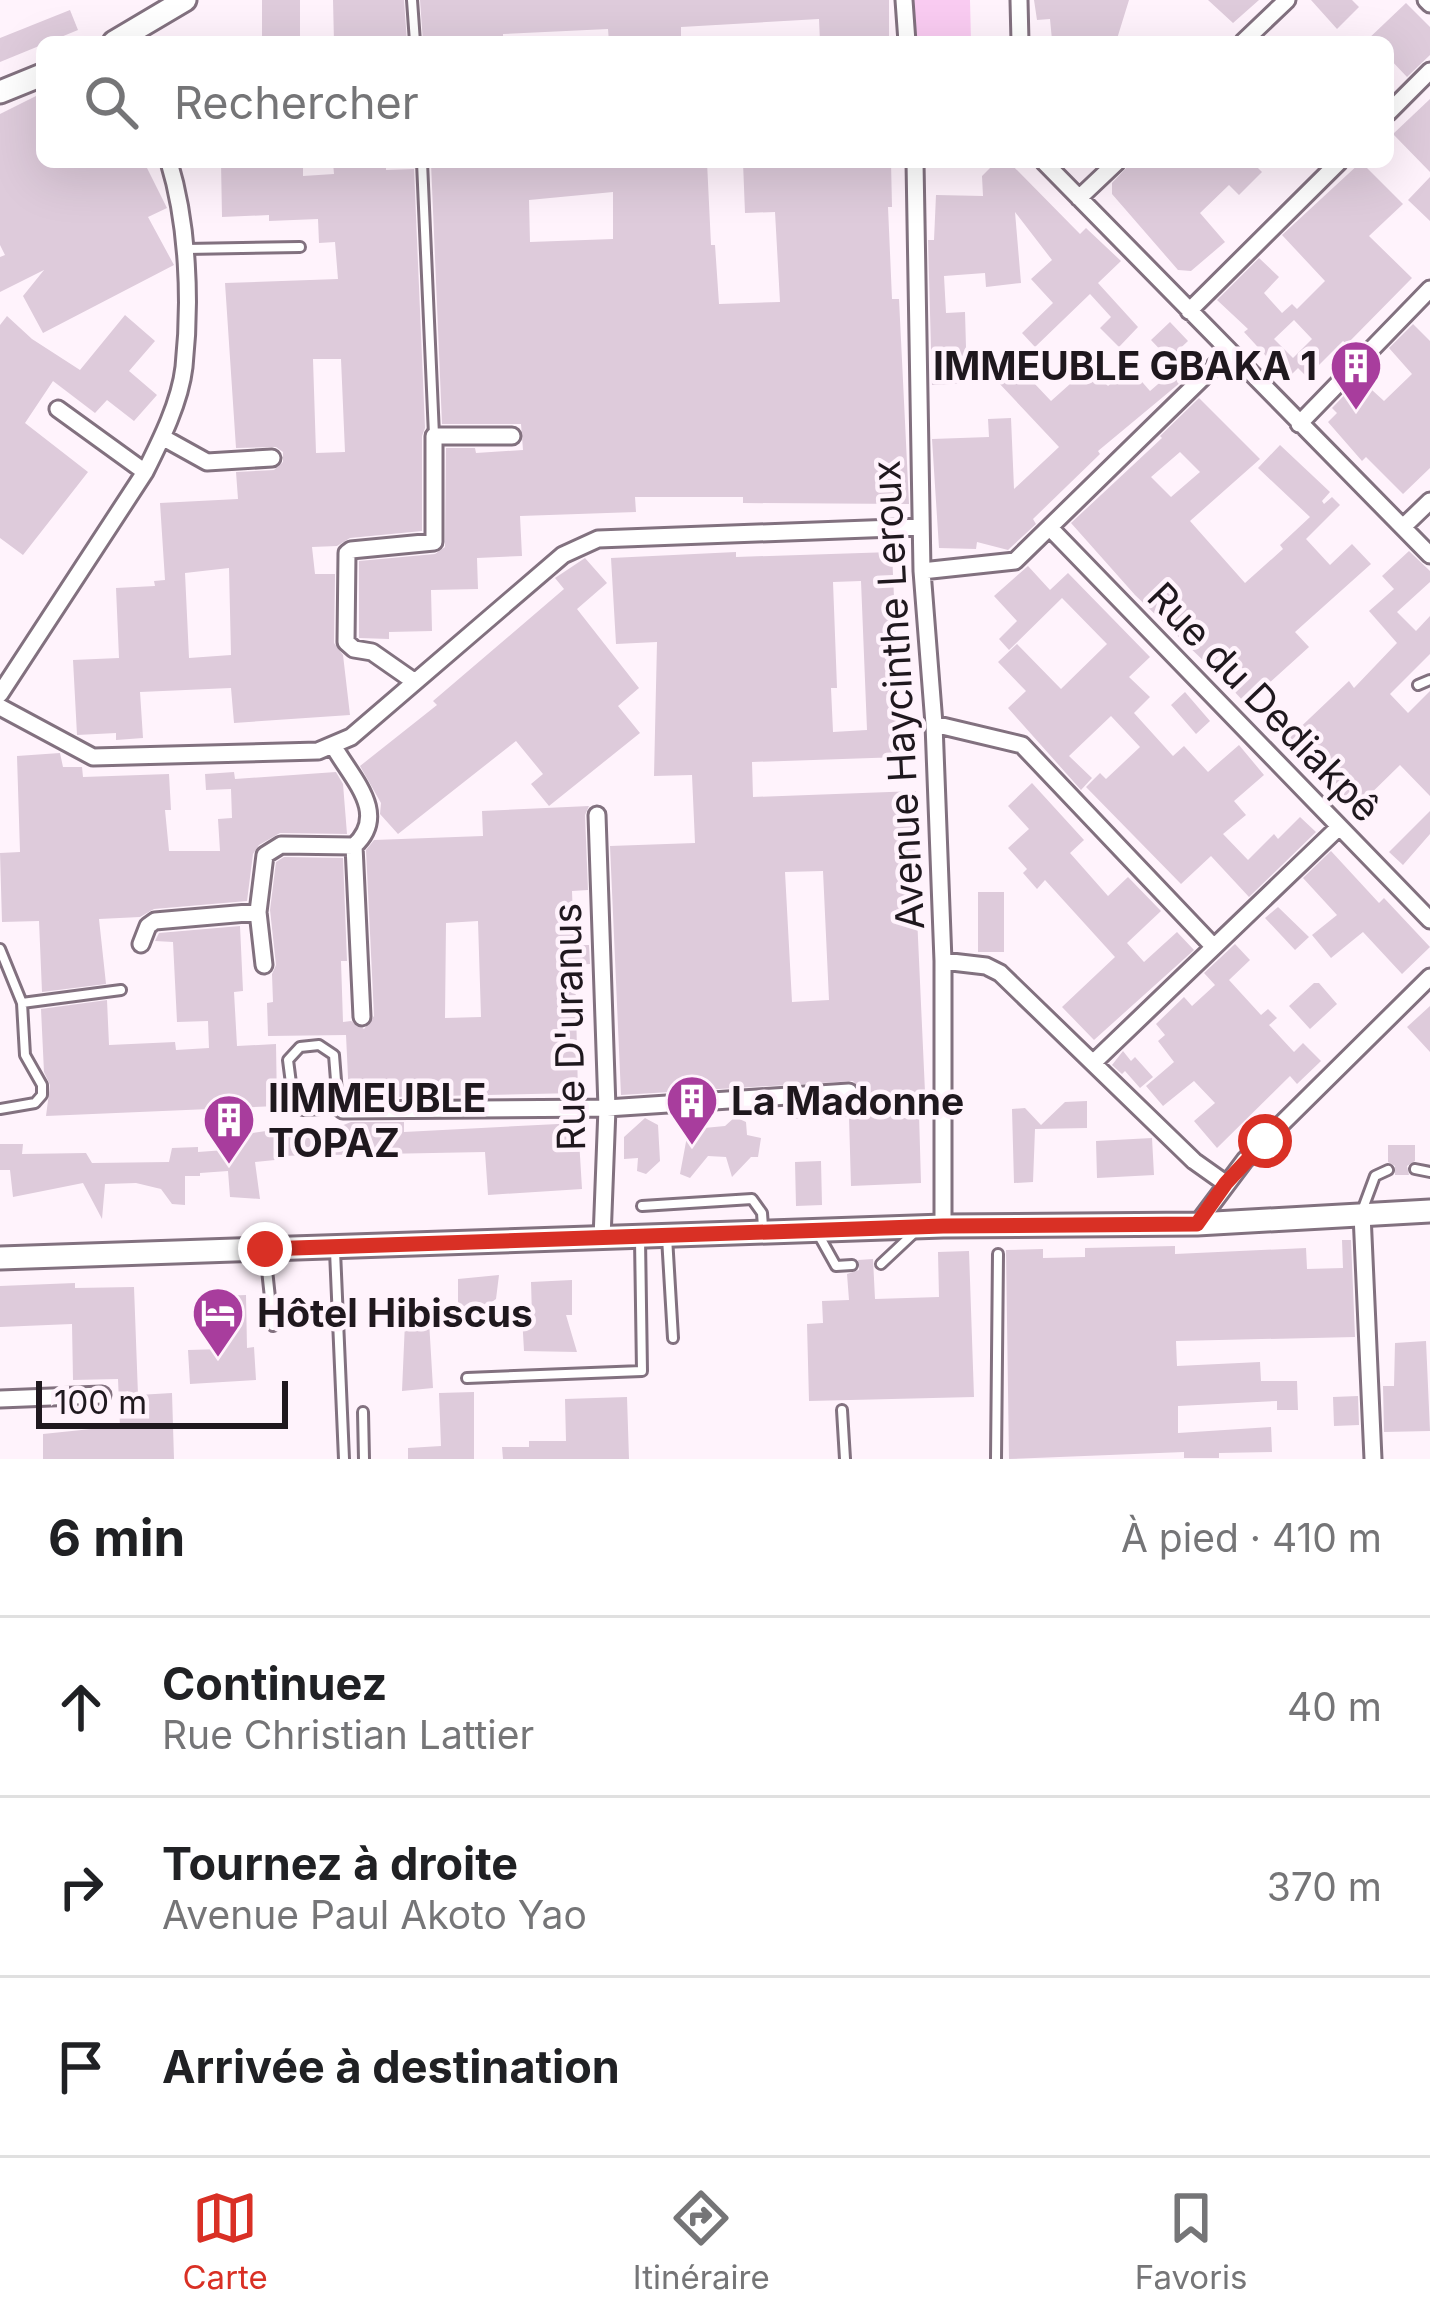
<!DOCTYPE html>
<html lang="fr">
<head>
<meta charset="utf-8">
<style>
  :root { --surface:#fff; --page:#f2f2f2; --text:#202124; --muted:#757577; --line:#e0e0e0; --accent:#d93025 }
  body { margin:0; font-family:Inter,sans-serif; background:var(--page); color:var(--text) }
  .scale { position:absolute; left:36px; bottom:30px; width:252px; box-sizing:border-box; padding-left:12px; border:6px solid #1f181e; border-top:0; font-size:33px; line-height:42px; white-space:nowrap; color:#1f181e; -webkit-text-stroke:9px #fff3fc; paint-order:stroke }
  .stop { position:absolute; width:36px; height:36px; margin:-27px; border:9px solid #d93025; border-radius:50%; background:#fff }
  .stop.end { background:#d93025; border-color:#fff; box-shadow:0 3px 12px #0008 }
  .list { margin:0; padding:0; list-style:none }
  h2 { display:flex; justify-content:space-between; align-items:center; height:156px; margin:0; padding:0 48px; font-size:51px }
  h2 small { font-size:39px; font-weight:400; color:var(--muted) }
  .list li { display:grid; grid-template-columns:78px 1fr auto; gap:36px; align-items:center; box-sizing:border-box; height:180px; padding:0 48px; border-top:3px solid var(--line) }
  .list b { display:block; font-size:45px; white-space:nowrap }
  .list p { margin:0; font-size:39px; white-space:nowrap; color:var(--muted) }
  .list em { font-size:39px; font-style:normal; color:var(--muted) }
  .icon { flex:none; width:66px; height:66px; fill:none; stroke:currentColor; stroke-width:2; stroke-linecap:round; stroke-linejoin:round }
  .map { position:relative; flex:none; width:1430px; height:1459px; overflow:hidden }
  .search { position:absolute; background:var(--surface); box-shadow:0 12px 48px #0002; left:36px; right:36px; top:36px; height:132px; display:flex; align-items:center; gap:30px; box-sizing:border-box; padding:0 42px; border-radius:18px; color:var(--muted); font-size:45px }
  .sheet { height:696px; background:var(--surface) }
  nav { display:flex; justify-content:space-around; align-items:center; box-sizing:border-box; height:168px; border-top:3px solid var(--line); background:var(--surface); font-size:33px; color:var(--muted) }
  nav a { display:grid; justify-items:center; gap:6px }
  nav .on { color:var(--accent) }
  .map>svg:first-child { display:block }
</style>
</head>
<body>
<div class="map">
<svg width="1430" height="1459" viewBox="0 0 1430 1459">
  <rect width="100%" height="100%" fill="#fff3fc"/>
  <!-- green -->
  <path fill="#f9cbf1" d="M 913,0 L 970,0 L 971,42 L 914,42 Z"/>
  <!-- building -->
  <path fill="#decbdb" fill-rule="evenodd" d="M 262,0 L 300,0 L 300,42 L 262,42 Z
    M 333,0 L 404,0 L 407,42 L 334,42 Z
    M 420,0 L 889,0 L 889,42 L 820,42 L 819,19 L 681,27 L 681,42 L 609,42 L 608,29 L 503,34 L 503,42 L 423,42 Z
    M 1034,0 L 1129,0 L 1116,42 L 1097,42 L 1099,37 L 1052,40 L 1050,19 L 1037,20 Z
    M 1208,0 L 1259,0 L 1233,23 Z
    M 1311,0 L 1352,0 L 1359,7 L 1337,29 Z
    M 1406,3 L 1430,27 L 1430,55 L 1407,77 L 1388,57 L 1388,42 L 1365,42 Z
    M 70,10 L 78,30 L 0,62 L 0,38 Z
    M 42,93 L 42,162 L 144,162 L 167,208 L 148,217 L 174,265 L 43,333 L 23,296 L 44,270 L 0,292 L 0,257 L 5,255 L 0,245 L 0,114 Z
    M 1430,99 L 1430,172 L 1393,134 Z
    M 221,162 L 303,162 L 303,176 L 334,174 L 333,162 L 386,162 L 386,170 L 414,169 L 425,428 L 422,436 L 422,531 L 350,538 L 337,546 L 312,547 L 315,574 L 335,574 L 334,643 L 343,655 L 350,715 L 234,723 L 231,688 L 140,692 L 143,738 L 116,740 L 116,733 L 77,735 L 73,660 L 119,658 L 116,588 L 155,586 L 154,581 L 165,580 L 160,503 L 238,499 L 236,472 L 274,470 L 283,462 L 283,452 L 276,447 L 236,448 L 225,283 L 338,279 L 335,242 L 319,243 L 318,219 L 269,221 L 269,215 L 222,217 ZM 313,359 L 341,359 L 345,452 L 316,453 ZM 229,568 L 231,655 L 189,658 L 185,573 Z
    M 707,162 L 711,245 L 715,245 L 719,304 L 780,302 L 775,212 L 745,213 L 743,162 L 891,162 L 892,207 L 888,207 L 892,299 L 899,299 L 909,504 L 743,503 L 743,497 L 635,497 L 636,512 L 520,516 L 522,556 L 477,558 L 478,589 L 431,590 L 432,631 L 389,632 L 389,639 L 359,638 L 359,561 L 435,554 L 445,547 L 446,448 L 475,448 L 476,453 L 523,450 L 521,424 L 442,424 L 431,163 ZM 613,192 L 613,239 L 530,242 L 529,200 Z
    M 996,162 L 1009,162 L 1080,234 L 1086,228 L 1121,261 L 1098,283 L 1138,327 L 1119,347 L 1100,328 L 1111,317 L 1090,294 L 1035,347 L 1022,333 L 1053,303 L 1031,279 L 1052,260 L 1015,212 L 1021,283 L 986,287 L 985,273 L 944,276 L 946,313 L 965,312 L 967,383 L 932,385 L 928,240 L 934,240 L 936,195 L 983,196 L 982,176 Z
    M 1132,162 L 1252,162 L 1262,172 L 1239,195 L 1229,185 L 1200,213 L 1225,242 L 1191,271 L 1178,270 L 1112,194 L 1112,183 Z
    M 1361,162 L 1403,204 L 1369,236 L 1412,278 L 1347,344 L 1343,341 L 1307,377 L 1298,368 L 1287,379 L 1244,332 L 1248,329 L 1217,300 L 1259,258 L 1279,277 L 1264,293 L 1282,313 L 1292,304 L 1297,309 L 1325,281 L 1282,235 ZM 1294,320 L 1312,339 L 1293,358 L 1274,339 Z
    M 1430,177 L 1430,221 L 1408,200 Z
    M 125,315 L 155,341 L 129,371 L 157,395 L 134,421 L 107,400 L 95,413 L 53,381 L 25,423 L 88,472 L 23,555 L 0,538 L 0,325 L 7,316 L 32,339 L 80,370 Z
    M 1170,322 L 1188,341 L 1169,359 L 1151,340 Z
    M 1413,324 L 1430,341 L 1430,468 L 1403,494 L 1366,457 L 1362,461 L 1328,422 L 1337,413 L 1332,408 L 1360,379 L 1384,401 L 1412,374 L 1389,348 Z
    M 1015,363 L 1051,401 L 1089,367 L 1108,386 L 1129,367 L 1150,391 L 1172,372 L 1181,382 L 1098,451 L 1100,454 L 1033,519 L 1036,524 L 1008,550 L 977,542 L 976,549 L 939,548 L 932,439 L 989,437 L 988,419 L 1011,418 L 1014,489 L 1059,447 L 997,381 Z
    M 1199,398 L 1260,459 L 1190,521 L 1245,583 L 1283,549 L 1280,545 L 1310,517 L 1258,468 L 1280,445 L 1330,492 L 1322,501 L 1324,504 L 1332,497 L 1340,505 L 1306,539 L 1330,565 L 1352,544 L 1371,564 L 1295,632 L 1309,647 L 1246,704 L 1231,688 L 1247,673 L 1225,650 L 1209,666 L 1135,595 L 1071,523 L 1162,438 L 1160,436 ZM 1180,452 L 1200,472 L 1171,497 L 1151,477 Z
    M 1409,551 L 1430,571 L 1430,582 L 1397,612 L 1416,631 L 1430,616 L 1430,654 L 1390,694 L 1408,713 L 1430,691 L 1430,796 L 1400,765 L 1355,809 L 1290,737 L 1349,681 L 1354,688 L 1397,643 L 1369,611 L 1394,589 L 1382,576 Z
    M 736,552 L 736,557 L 892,552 L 901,757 L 752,762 L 753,797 L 916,791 L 915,872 L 926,1114 L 919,1114 L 921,1183 L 851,1186 L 849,1117 L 785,1119 L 784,1108 L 855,1102 L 861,1092 L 853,1081 L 621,1095 L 610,846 L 695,843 L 692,775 L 654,776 L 657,642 L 616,644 L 611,558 ZM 861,581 L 867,730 L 833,732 L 831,688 L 837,688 L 833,582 ZM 823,871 L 829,1000 L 792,1002 L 785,872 Z
    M 585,558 L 607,583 L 577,609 L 639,688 L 618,706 L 640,733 L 549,806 L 531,784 L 543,774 L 516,741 L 398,834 L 380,814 L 381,803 L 360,766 L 437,705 L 433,701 L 564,589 L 555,578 Z
    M 1028,566 L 1050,590 L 1068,573 L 1150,657 L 1129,677 L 1150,697 L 1134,713 L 1173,756 L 1184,746 L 1208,772 L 1239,745 L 1264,775 L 1234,801 L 1246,815 L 1223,834 L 1248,860 L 1274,834 L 1278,839 L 1300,817 L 1316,832 L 1249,897 L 1211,856 L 1181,884 L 1086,787 L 1100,773 L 1106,779 L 1140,747 L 1111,716 L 1069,756 L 1092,778 L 1081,790 L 1008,708 L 1026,691 L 998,662 L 1017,644 L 1061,689 L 1107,644 L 1062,598 L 1009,650 L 999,639 L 1017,621 L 994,596 Z
    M 1185,692 L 1210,721 L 1196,734 L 1171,705 Z
    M 60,753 L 63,767 L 82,767 L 83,777 L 169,774 L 171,810 L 165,810 L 169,851 L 220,851 L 218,819 L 232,818 L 231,789 L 206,790 L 205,774 L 234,772 L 235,779 L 336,772 L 343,784 L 347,834 L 280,833 L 259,845 L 253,854 L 247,901 L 154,909 L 140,917 L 99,919 L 106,984 L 42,992 L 39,921 L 2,922 L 0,853 L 20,852 L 17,756 Z
    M 1032,783 L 1084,840 L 1070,853 L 1108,896 L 1128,877 L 1161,911 L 1127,943 L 1144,962 L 1177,932 L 1194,950 L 1094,1040 L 1062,1007 L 1115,957 L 1045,880 L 1037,889 L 1023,873 L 1027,869 L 1008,848 L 1029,829 L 1008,806 Z
    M 589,806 L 585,815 L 588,890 L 572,891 L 574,945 L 589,945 L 590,964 L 575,965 L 578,1093 L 349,1098 L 346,1035 L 268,1036 L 267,1003 L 273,1002 L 272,974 L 276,965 L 270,910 L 276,862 L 284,857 L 343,858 L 347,961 L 341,961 L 343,1022 L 351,1021 L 364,1029 L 374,1016 L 366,850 L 374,840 L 483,836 L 482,811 ZM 478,921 L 481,1017 L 445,1018 L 446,923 Z
    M 1430,811 L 1430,834 L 1403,865 L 1389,852 Z
    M 1331,851 L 1379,903 L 1384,898 L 1430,947 L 1402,974 L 1363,932 L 1331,958 L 1312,935 L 1337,915 L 1303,878 Z
    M 978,892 L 1004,892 L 1004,952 L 978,952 Z
    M 1278,907 L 1309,937 L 1295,950 L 1265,918 Z
    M 240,926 L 243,991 L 234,992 L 237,1046 L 276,1044 L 277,1106 L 46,1116 L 50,1085 L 44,1072 L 41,1009 L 107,1000 L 109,1045 L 175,1042 L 176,1050 L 209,1048 L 208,1021 L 177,1022 L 173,942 L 155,941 L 159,933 Z
    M 1235,944 L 1250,960 L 1229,980 L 1261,1015 L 1268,1009 L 1277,1018 L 1269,1025 L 1294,1052 L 1303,1043 L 1321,1061 L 1297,1084 L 1290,1076 L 1217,1148 L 1194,1121 L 1215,1103 L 1194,1081 L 1163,1106 L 1146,1086 L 1174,1062 L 1158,1041 L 1165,1035 L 1156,1024 L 1184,997 L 1192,1006 L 1215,985 L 1204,973 Z
    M 1314,983 L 1319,983 L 1337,1004 L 1310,1029 L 1289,1006 Z
    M 1430,1006 L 1430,1052 L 1407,1027 Z
    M 1123,1051 L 1131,1061 L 1135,1057 L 1153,1077 L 1140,1088 L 1125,1071 L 1122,1074 L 1112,1065 Z
    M 1087,1101 L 1087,1128 L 1035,1129 L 1033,1182 L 1014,1183 L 1012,1109 L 1025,1108 L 1041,1125 L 1065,1102 Z
    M 691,1115 L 704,1128 L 725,1126 L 735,1117 L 746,1122 L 747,1135 L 761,1138 L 758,1157 L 751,1157 L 732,1177 L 726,1157 L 708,1156 L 690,1178 L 680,1174 Z
    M 645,1118 L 658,1125 L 660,1161 L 646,1174 L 637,1171 L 638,1158 L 624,1159 L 624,1137 Z
    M 351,1122 L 404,1122 L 404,1132 L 578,1123 L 582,1189 L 488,1195 L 485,1152 L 275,1156 L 275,1160 L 255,1162 L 260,1199 L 230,1197 L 228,1171 L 200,1173 L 200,1176 L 185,1176 L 185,1205 L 172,1204 L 161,1189 L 136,1183 L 105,1184 L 102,1219 L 83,1183 L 13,1197 L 10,1170 L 0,1170 L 0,1144 L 23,1144 L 22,1154 L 86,1153 L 92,1163 L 169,1162 L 172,1148 L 198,1147 L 198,1152 L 238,1149 L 238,1135 L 273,1130 L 341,1132 L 341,1126 Z
    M 1152,1138 L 1154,1175 L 1097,1178 L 1096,1141 Z
    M 1388,1145 L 1415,1145 L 1415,1161 L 1407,1166 L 1409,1175 L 1395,1175 L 1395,1166 L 1388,1162 Z
    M 821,1161 L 822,1205 L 796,1206 L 795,1162 Z
    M 1342,1240 L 1351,1240 L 1355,1337 L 1176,1341 L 1177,1366 L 1260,1362 L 1261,1381 L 1297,1381 L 1298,1410 L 1277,1410 L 1277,1401 L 1178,1406 L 1178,1433 L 1271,1427 L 1272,1452 L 1219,1453 L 1219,1458 L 1184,1458 L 1184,1452 L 1009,1459 L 1006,1250 L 1043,1249 L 1043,1258 L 1085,1257 L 1085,1248 L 1175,1246 L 1175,1254 L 1306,1248 L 1307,1269 L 1343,1268 Z
    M 969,1251 L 974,1397 L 809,1401 L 807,1324 L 823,1323 L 822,1301 L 849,1300 L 847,1274 L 859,1270 L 858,1260 L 873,1259 L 875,1299 L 939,1297 L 938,1252 Z
    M 499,1275 L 496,1299 L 486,1306 L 458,1311 L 458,1279 Z
    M 572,1280 L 572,1315 L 566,1315 L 577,1352 L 524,1351 L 522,1316 L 532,1315 L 531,1282 Z
    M 75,1283 L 75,1288 L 134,1287 L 138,1395 L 172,1393 L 174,1459 L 43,1459 L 43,1434 L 120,1426 L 118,1379 L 73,1380 L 72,1324 L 0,1327 L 0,1286 Z
    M 246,1295 L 247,1348 L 254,1347 L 256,1380 L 190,1384 L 188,1350 L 223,1349 L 220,1296 Z
    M 429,1321 L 433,1388 L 402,1391 L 405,1322 Z
    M 1426,1341 L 1430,1431 L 1384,1432 L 1383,1386 L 1394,1386 L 1395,1343 Z
    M 474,1392 L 474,1459 L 408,1459 L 408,1448 L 441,1446 L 439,1393 Z
    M 1358,1396 L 1359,1425 L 1334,1426 L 1333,1397 Z
    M 627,1397 L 629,1459 L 503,1459 L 502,1447 L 529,1447 L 529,1441 L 566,1441 L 565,1399 Z"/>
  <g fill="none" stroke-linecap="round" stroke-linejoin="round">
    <!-- lane casing -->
    <g stroke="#82717f" stroke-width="14">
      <path id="lane" d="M 412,0 L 415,42
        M 422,162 L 434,435
        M 186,249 L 300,247
        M 1418,685 L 1430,680
        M 0,949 L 22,1003 L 25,1055 L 42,1085 L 42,1095 L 35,1103 L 0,1109
        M 22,1003 L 121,990
        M 319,1045 L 334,1055 L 337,1093 L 334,1103 L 321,1109 L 303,1110 L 293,1099 L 288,1060 L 300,1047 Z
        M 1415,1169 L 1430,1172
        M 642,1206 L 752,1199 L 762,1213 L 763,1227
        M 1362,1211 L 1375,1176 L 1388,1170
        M 817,1232 L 836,1266 L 852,1265
        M 667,1237 L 673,1338
        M 265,1251 L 273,1326
        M 335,1251 L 344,1459
        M 881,1264 L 914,1233
        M 467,1378 L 642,1371 L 640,1239
        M 842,1410 L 845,1459
        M 363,1412 L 364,1459
        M 996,1459 L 998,1254"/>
    </g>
    <!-- street casing -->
    <g stroke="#82717f" stroke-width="21">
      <path id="street" d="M 904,0 L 907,42
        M 1019,0 L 1020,42
        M 1426,0 L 1430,4
        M 1243,42 L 1287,0
        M 1388,113 L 1430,71
        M 915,162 L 922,571 L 934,724 L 943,961 L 943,1226
        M 1044,162 L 1430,555
        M 1079,198 L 1117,162
        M 1189,311 L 1339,162
        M 58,409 L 145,472
        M 1299,424 L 1430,289
        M 162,437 L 207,462 L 272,458
        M 1403,527 L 1430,501
        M 1051,529 L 1430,920
        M 922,571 L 1015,561 L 1228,353
        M 415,682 L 372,652 L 354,649 L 346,642 L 347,553 L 351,550 L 434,542 L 434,436 L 512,436
        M 0,694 L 145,472 C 161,440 180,402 184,367 C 191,302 188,224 169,162
        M 0,707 L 93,757 L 318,751 L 351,737 L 563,555 L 598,539 L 921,527
        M 934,724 L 1022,745 L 1213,946
        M 334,747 C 353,780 389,814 354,846 L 362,1017
        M 597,815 L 607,1108 L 602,1239
        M 141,944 L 148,926 L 155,921 L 258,912
        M 943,961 L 986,966 L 1000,973 L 1194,1161 L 1225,1183
        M 264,965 L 258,912 L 265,855 L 281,845 L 354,846
        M 1093,1063 L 1338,828
        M 334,1103 L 343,1110 L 607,1108 L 849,1092
        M 1362,1214 L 1373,1459
        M 1197,1224 L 1245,1160 L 1430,977
        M 0,1399 L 102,1395"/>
    </g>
    <!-- secondary casing -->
    <g stroke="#82717f" stroke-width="27">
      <path id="secondary" d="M 114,42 L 185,0
        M 0,92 L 42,75
        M 0,1258 L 943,1226 L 1197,1224 L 1430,1211"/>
    </g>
    <!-- lane -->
    <use href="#lane" stroke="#fff" stroke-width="8"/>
    <!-- street -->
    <use href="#street" stroke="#fff" stroke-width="15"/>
    <!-- secondary -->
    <use href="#secondary" stroke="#fff" stroke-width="21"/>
  </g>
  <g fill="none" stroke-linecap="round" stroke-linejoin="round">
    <!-- route -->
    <path stroke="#d93025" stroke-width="15" d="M 265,1249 L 943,1226 L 1197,1224 L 1226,1183 L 1265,1141"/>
  </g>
  <!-- icons -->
  <defs>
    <g id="building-pin" transform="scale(2.7)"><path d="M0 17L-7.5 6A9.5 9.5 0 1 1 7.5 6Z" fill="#a83d9d" stroke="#fff3fc"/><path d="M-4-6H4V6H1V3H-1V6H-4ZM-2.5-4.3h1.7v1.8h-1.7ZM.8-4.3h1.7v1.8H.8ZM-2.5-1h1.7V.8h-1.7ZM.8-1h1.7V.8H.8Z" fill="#fff"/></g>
    <g id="hotel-pin" transform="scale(2.7)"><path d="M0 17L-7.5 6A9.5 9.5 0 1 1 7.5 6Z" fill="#a83d9d" stroke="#fff3fc"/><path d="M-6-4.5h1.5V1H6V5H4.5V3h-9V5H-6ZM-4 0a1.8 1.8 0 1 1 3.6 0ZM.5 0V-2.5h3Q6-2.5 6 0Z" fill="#fff"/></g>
  </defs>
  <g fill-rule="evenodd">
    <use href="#building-pin" x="1356" y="366"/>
    <use href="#building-pin" x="692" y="1101"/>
    <use href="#building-pin" x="229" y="1120"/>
    <use href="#hotel-pin" x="218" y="1313"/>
  </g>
  <g text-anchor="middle" stroke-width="9" stroke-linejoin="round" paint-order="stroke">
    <!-- poi labels -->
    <g font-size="39" font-weight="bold" fill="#1f181e" stroke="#fff3fc" text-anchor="start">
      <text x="1317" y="380" text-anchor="end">IMMEUBLE GBAKA 1</text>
      <text x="268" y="1112">IIMMEUBLE<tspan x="268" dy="45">TOPAZ</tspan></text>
      <text x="731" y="1115">La Madonne</text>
      <text x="257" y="1327">Hôtel Hibiscus</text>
    </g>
    <!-- street labels -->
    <g font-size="39" fill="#1f181e" stroke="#fff3fc">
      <text transform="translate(898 695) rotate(-93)" y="14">Avenue Haycinthe Leroux</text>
      <text transform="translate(1264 702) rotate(46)" y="14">Rue du Dediakpê</text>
      <text transform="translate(569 1027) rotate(-91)" y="14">Rue D'uranus</text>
    </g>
  </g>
</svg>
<div class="scale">100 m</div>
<div class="stop" style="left:1265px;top:1141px"></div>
<div class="stop end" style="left:265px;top:1249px"></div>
<div class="search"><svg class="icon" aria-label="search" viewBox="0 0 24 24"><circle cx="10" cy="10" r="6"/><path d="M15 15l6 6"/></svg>Rechercher</div>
</div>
<section class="sheet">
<h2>6 min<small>À pied · 410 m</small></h2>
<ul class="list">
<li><svg class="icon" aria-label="ahead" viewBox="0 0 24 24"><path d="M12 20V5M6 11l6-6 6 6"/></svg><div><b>Continuez</b><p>Rue Christian Lattier</p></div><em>40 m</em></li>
<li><svg class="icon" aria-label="right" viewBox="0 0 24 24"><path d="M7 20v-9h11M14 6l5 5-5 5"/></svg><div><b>Tournez à droite</b><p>Avenue Paul Akoto Yao</p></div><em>370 m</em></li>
<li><svg class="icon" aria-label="arrive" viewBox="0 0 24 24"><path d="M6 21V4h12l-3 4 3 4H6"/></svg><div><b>Arrivée à destination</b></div></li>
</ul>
</section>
<nav>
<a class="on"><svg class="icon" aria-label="map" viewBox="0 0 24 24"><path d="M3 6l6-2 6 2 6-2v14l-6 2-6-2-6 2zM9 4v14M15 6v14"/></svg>Carte</a>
<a><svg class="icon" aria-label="directions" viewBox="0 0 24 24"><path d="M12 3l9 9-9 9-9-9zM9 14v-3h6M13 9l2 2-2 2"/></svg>Itinéraire</a>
<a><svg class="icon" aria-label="saved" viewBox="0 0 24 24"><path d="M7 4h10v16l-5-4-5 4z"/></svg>Favoris</a>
</nav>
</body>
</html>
